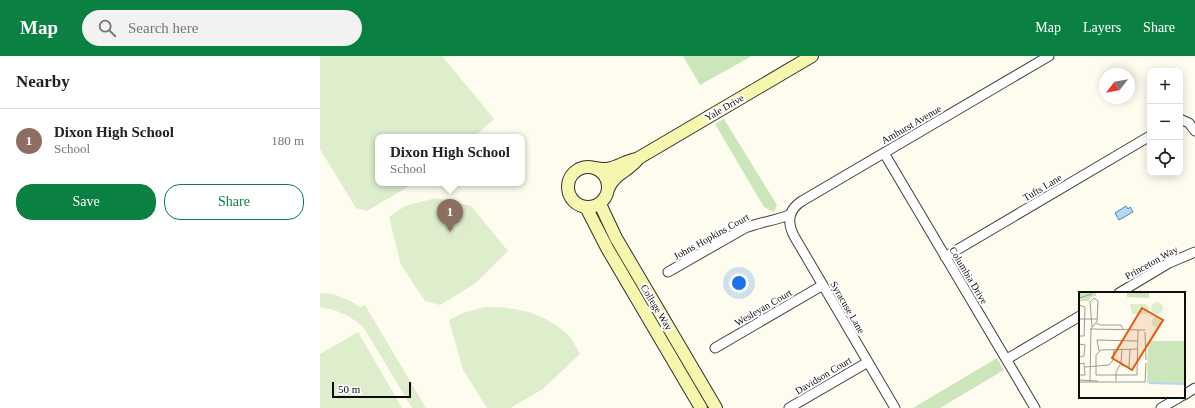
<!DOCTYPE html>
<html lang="en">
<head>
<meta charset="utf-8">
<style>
  :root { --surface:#fff; --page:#f2f2f2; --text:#222; --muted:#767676; --line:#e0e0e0; --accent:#0b8043 }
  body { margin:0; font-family:Georgia,serif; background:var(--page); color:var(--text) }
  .controls { position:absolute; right:12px; top:12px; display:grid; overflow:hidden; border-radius:8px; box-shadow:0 2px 10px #0003 }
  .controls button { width:36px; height:36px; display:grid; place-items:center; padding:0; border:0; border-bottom:1px solid var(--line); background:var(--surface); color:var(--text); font:20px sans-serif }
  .compass { position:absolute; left:779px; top:12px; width:36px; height:36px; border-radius:50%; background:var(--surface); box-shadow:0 2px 10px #0003; rotate:239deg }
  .scale { position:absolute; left:12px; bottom:10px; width:79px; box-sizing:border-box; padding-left:4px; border:2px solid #0d0d0d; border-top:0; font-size:11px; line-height:14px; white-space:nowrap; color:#0d0d0d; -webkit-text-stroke:3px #fff; paint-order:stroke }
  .you { position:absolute; left:419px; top:227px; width:14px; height:14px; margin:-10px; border:3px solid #fff; border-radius:50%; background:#1a73e8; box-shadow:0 0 0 6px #1a73e833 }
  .badge { display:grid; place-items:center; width:26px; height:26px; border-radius:50%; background:var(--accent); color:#fff; font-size:13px; font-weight:700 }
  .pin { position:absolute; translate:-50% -33px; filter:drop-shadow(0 1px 2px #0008) }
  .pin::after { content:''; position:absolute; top:21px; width:14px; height:12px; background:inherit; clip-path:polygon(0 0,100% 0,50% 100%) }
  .popup { position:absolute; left:55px; top:78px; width:150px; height:52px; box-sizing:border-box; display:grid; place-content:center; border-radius:8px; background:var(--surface); filter:drop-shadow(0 1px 3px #0005); font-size:13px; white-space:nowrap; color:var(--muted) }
  .popup b { font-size:15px; color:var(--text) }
  .popup::after { content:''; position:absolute; left:50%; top:100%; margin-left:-8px; border:8px solid transparent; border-top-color:var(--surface) }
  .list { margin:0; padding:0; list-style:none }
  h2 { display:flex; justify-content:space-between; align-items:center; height:52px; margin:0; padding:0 16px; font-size:17px }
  h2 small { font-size:13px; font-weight:400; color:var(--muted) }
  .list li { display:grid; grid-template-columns:26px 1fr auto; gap:12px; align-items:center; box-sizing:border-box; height:64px; padding:0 16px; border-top:1px solid var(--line) }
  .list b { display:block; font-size:15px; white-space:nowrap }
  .list p { margin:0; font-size:13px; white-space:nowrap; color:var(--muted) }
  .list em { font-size:13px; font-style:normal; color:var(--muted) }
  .actions { display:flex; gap:8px; padding:12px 16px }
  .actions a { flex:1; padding:9px 0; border:1px solid var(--accent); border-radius:16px; text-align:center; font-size:14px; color:var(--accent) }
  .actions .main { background:var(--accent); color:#fff }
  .icon { flex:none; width:22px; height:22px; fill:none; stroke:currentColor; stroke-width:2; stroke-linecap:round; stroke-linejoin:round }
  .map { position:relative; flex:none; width:875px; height:352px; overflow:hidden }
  header { display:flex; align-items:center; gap:24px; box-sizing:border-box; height:56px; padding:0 20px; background:var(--accent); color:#fff }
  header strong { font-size:19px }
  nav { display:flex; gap:22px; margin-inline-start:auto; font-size:14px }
  .search { width:280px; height:36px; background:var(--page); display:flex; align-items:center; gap:10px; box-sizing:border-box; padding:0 14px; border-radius:22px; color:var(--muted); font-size:15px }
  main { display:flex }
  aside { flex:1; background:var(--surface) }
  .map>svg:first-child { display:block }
</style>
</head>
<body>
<header>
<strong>Map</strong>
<div class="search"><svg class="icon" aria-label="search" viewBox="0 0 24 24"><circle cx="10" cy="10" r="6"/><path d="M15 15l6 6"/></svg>Search here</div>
<nav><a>Map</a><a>Layers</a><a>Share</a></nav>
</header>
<main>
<aside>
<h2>Nearby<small></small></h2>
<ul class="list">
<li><span class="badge" style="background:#8d6e63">1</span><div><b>Dixon High School</b><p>School</p></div><em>180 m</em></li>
</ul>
<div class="actions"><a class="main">Save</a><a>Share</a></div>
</aside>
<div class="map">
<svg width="875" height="352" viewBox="0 0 875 352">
  <rect width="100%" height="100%" fill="#fdfcee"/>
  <!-- green -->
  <path fill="#cde5bb" d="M 363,0 L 432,0 L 380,29 Z
    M 404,63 L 457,149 L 454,156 L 444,151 L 395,68 Z
    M 677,302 L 684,314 L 620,352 L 593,352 Z"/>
  <!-- pitch -->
  <path fill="#deedcc" d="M 0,0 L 122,0 L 174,63 L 154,81 L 58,81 L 58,127 L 94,127 L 47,155 L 36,152 L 0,93 Z
    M 116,142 L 151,150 L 188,195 L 156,227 L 120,249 L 105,245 L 81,209 L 69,161 L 85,150 Z
    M 0,237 C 16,237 28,244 41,251 L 45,249 L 106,352 L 92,352 L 44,272 C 31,260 18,254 0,251 Z
    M 165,251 C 195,251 223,256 246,277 C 252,282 256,291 260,298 L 223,333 L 190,352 L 167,352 L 143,314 L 129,264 L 143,257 Z
    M 38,276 L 82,352 L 0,352 L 0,298 Z"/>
  <!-- water -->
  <path fill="#b7d6f0" stroke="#4584c0" d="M 806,150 L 808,153 L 810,151 L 813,156 L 799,164 L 795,157 Z"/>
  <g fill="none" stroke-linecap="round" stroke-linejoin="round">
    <!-- street casing -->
    <g stroke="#404040" stroke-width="11">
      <path id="street" d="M 860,63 L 869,67 L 875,75
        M 564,97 L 715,352
        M 625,201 L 830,80
        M 348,216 L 425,172 C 440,166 454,165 469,159
        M 799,237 L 849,207 L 875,196
        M 395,292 L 503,229
        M 687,303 L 760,260
        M 864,339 L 875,332
        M 469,352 L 548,306
        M 575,352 L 474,180 C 467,166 468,154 482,145 L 729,0
        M 841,352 L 860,341"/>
    </g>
    <!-- secondary casing -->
    <g stroke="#2f2f2f" stroke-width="14">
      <path id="secondary" d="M248 131a20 20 0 1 1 40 0a20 20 0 1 1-40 0Z
        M 276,112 C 293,116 301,106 317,103 L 492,0
        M 288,133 C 294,118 307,116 317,104
        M 280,148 L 296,182 L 396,352
        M 266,151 L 287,192 L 381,352"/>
    </g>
    <!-- street -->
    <use href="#street" stroke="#fff" stroke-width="9"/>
    <!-- secondary -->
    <use href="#secondary" stroke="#f7f6af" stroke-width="12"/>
  </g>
  <g text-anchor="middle" stroke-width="4" stroke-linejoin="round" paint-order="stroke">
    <!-- street labels -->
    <g font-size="10" fill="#0d0d0d" stroke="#fff">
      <text transform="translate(404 51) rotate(-30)" y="4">Yale Drive</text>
      <text transform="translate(591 68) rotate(-30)" y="4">Amhurst Avenue</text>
      <text transform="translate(722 131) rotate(-31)" y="4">Tufts Lane</text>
      <text transform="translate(391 180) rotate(-29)" y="4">Johns Hopkins Court</text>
      <text transform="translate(831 206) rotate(-29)" y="4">Princeton Way</text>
      <text transform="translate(649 219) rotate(59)" y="4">Columbia Drive</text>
      <text transform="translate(337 251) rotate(59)" y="4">College Way</text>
      <text transform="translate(443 251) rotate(-30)" y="4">Wesleyan Court</text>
      <text transform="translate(528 251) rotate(60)" y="4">Syracuse Lane</text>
      <text transform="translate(503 319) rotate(-31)" y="4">Davidson Court</text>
    </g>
  </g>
  <!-- overview -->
  <g transform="translate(759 236)">
    <rect width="106" height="106" fill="#fdfcee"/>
    <path d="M 0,0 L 17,0 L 17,4 L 12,5 L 10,9 L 0,9 ZM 48,0 L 70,0 L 70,6 L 48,5 ZM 69,49 L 106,49 L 106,91 L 68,91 Z" fill="#cde5bb"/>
    <path d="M72 16a6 6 0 1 1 12 0a6 6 0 1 1-12 0ZM 51,12 L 67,12 L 71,18 L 68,22 L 53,22 ZM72.5 30a5.5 5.5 0 1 1 11 0a5.5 5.5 0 1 1-11 0Z" fill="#deedcc"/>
    <path fill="none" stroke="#b7d6f0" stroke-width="2" d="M 70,91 L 106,92"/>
    <path fill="none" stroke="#9d9c94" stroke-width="1" d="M 0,6 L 13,2M 0,13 L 6,15 L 5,44 L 0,44M 0,27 L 18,27M 17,31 L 21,33 L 42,33 L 44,37M 11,37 L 66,38M 66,40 L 67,68M 0,52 L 6,53 L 5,64 L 0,65M 59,57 L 22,58 L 17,63 L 17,83 L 58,83 L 59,38M 20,59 L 18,48 L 58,49M 5,71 L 6,83 L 0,83 L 0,72 ZM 42,73 L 50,75 L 51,57M 6,75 L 30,73 L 34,68 L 35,57M 0,88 L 19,89M 37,89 L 37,80 L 42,71 L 43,57M 0,90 L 66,90 L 67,71M 11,90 L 12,37 L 18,29 L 19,9 L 15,6 L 11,10 L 13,35"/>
    <path fill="#e8590c" fill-opacity="0.15" stroke="#e8590c" stroke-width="2" d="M 63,16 L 84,28 L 53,78 L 33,66 Z"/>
    <rect width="106" height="106" fill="none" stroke="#0d0d0d" stroke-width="2"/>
  </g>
</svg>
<div class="controls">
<button>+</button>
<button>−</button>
<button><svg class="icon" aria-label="locate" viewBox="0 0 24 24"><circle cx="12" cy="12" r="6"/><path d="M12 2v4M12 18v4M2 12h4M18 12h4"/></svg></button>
</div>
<svg class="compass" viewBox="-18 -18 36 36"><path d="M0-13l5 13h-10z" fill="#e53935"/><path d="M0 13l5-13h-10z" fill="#767676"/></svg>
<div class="scale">50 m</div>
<div class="you"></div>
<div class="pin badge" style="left:130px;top:176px;background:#8d6e63">1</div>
<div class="popup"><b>Dixon High School</b>School</div>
</div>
</main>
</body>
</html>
